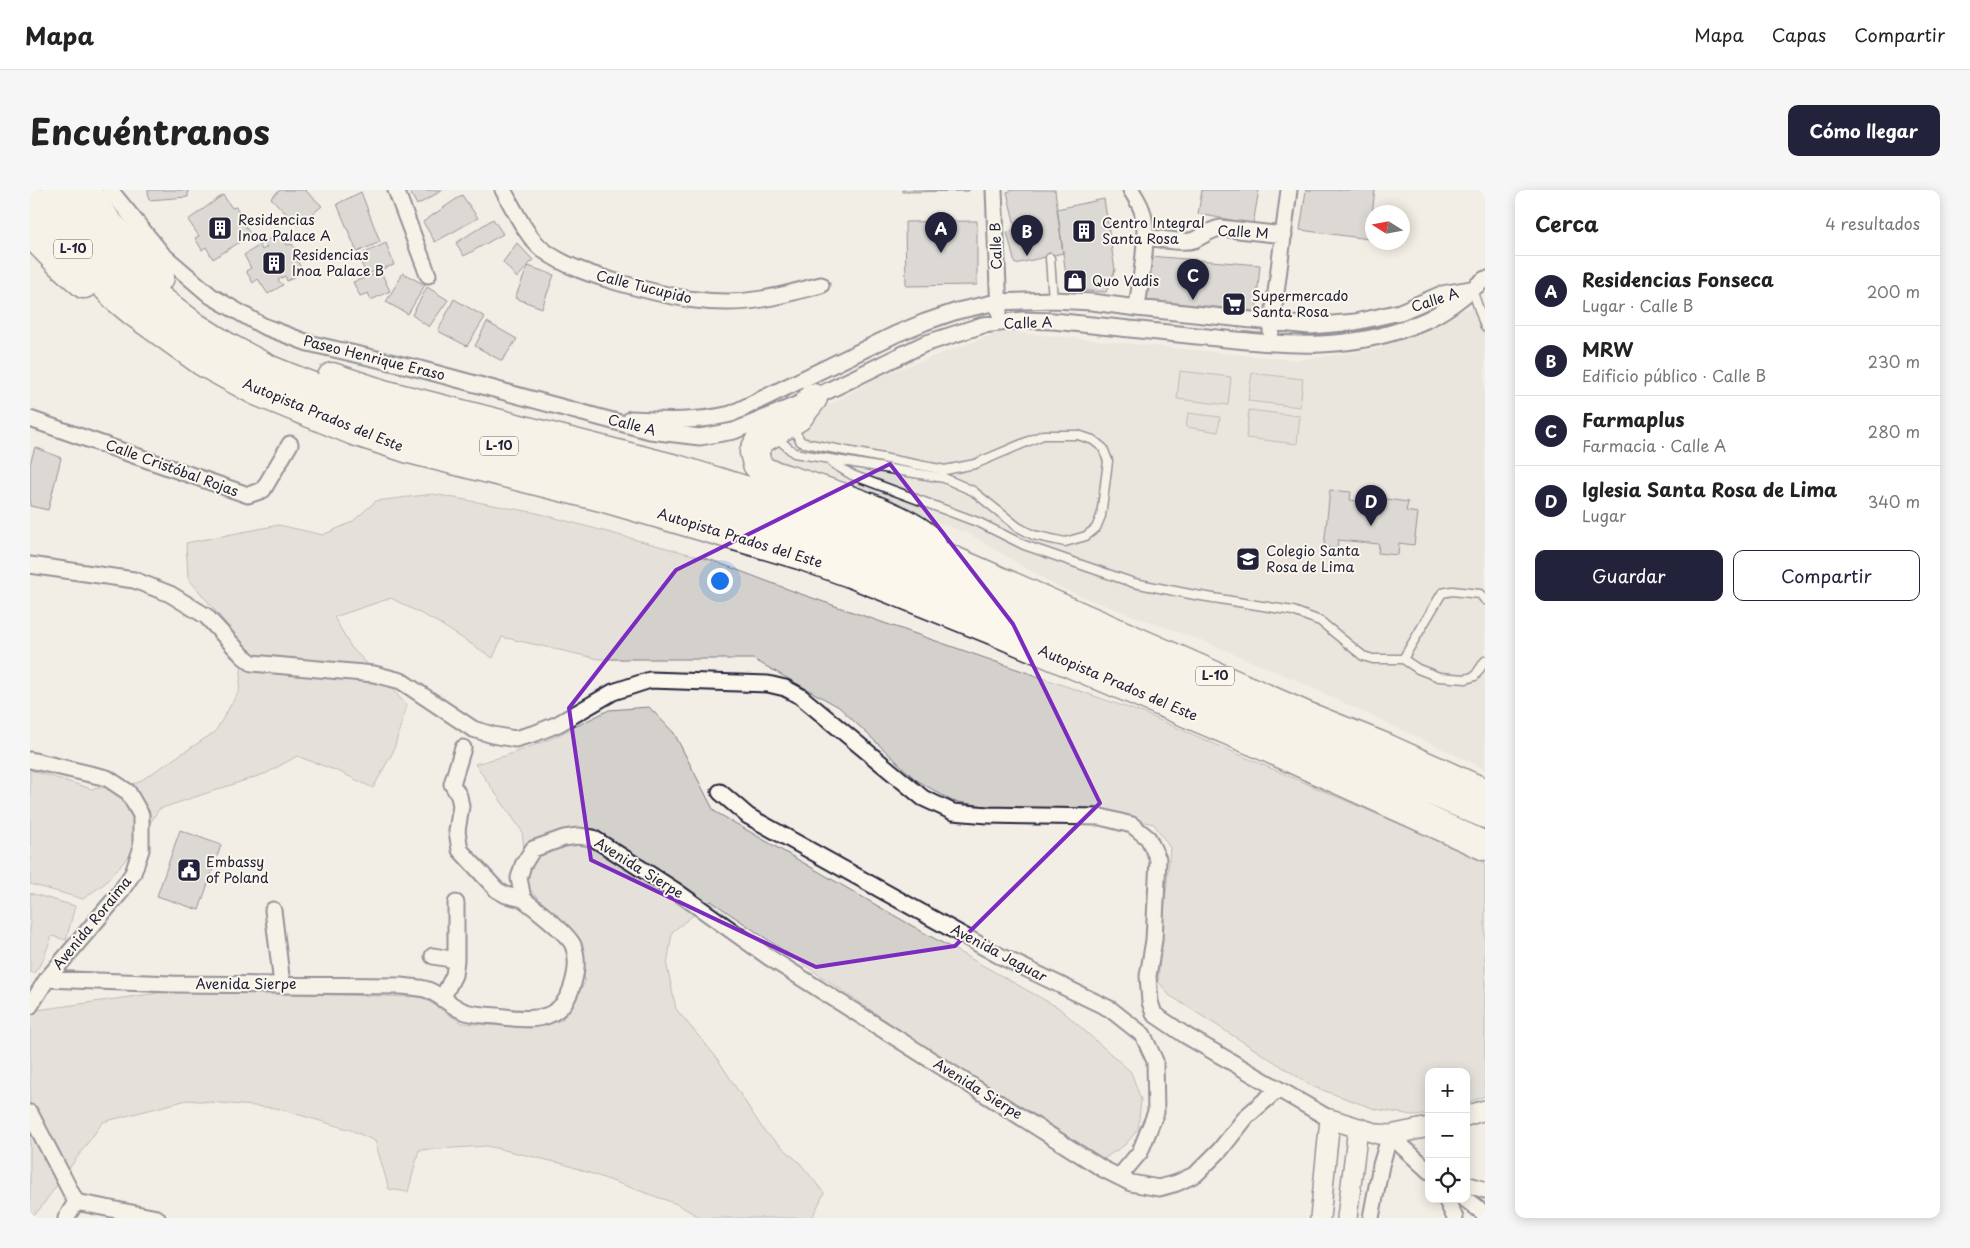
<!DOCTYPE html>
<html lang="es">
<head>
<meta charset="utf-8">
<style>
  :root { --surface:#fff; --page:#f6f6f6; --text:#222; --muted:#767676; --line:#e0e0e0; --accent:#22223b }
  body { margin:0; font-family:"Playpen Sans",sans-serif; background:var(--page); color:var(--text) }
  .controls { position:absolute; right:15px; bottom:15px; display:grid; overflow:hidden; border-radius:10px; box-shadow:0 2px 12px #0003 }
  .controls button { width:45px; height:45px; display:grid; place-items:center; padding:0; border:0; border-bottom:1px solid var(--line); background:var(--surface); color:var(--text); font:25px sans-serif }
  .compass { position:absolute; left:1335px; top:15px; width:45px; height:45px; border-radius:50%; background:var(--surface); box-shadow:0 2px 12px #0003; rotate:281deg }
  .you { position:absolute; left:689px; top:390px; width:18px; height:18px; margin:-12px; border:4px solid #fff; border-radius:50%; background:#1a73e8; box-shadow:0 0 0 8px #1a73e833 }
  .badge { display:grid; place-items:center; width:32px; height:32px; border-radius:50%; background:var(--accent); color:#fff; font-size:16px; font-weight:700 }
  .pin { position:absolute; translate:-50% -41px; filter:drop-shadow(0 1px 2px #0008) }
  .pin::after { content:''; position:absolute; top:26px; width:18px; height:15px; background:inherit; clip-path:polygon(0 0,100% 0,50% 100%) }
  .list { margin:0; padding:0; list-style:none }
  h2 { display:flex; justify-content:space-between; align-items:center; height:65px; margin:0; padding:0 20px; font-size:21px }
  h2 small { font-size:16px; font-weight:400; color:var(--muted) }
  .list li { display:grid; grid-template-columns:32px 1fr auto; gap:15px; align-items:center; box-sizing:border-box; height:70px; padding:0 20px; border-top:1px solid var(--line) }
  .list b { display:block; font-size:19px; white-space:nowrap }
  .list p { margin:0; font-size:16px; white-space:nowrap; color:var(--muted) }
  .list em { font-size:16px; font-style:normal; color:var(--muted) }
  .actions { display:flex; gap:10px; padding:15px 20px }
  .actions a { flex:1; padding:11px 0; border:1px solid var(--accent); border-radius:10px; text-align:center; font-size:18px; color:var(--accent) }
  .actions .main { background:var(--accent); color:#fff }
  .icon { flex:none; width:28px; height:28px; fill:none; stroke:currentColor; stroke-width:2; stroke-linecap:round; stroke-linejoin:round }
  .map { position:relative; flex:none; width:1455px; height:1028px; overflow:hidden; border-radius:10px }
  header { display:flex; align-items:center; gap:30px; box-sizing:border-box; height:70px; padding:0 25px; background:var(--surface); border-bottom:1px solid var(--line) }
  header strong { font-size:24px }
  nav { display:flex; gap:28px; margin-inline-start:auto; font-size:18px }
  .intro { display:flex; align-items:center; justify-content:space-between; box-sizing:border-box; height:120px; padding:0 30px }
  h1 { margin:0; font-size:35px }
  .button { padding:12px 22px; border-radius:10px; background:var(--accent); color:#fff; font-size:18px; font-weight:700 }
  main { display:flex; gap:30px; padding:0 30px }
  aside { flex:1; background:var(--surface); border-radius:10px; box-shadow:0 2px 12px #0003 }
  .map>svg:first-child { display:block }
</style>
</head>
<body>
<header>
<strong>Mapa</strong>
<nav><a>Mapa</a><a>Capas</a><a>Compartir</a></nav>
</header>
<div class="intro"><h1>Encuéntranos</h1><a class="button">Cómo llegar</a></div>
<main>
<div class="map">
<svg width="1455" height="1028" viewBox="0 0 1455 1028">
  <rect width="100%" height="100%" fill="#f2eee5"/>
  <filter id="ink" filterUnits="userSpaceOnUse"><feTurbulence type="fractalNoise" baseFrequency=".02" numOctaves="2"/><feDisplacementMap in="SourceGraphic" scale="10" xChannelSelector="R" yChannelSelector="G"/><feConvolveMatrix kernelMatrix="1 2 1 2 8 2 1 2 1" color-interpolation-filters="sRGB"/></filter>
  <g filter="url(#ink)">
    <!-- built -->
    <path fill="#e0dcd6" d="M 1455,115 L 1455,579 L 1263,489 L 1173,451 L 1068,413 L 1024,395 L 937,343 L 760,282 L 734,268 L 735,251 L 850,186 L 973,141 L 1267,170 L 1348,159 L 1419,123 Z"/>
    <!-- green -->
    <path fill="#d4d1cc" stroke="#7b7a84" d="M 1150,181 L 1201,187 L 1198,215 L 1147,209 Z
      M 1222,183 L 1273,189 L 1270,217 L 1218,211 Z
      M 1219,220 L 1270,226 L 1267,254 L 1216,248 Z
      M 1158,223 L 1190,227 L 1188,242 L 1156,237 Z
      M 403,304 L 507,323 L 681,370 L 768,403 L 1113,523 L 1393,644 L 1455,673 L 1455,906 L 1436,913 L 1436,882 L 1399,882 L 1399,923 L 1388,926 L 1345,919 L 1284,897 L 1139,805 L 1128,791 L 1140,658 L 1124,634 L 1071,623 L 993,622 L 922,611 L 885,589 L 809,517 L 723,469 L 569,469 L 472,447 L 463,468 L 407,432 L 361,408 L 304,427 L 321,457 L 377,515 L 363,562 L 343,598 L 310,582 L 267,566 L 237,583 L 129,619 L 100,665 L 75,693 L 53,709 L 0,694 L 0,580 L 62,599 L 107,593 L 185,542 L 209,501 L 214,455 L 158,388 L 156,353 L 249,335 L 293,345 L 322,332 L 346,311 Z
      M 619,517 L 644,543 L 684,621 L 891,741 L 1029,818 L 1101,882 L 1111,910 L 1108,939 L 1096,954 L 1066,974 L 681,711 L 642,742 L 637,776 L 646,819 L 687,868 L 734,941 L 770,973 L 794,1003 L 782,1028 L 671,1028 L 647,1014 L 534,974 L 457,956 L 389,960 L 378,1002 L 359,999 L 345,951 L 321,940 L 246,918 L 157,910 L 73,932 L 8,1021 L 0,1027 L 0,821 L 142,801 L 392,807 L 432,833 L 501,838 L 532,830 L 555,792 L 551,752 L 498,698 L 492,641 L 445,574 L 475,566 L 518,550 L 579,520 Z
      M 0,703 L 45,716 L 36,750 L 22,746 L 12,772 L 4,783 L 0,782 Z"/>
    <!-- building -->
    <path fill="#c2bebe" stroke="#22223b" d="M 118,0 L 158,0 L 158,7 L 119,10 Z
      M 250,0 L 275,0 L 292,16 L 268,36 L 241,8 Z
      M 379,0 L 413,0 L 387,15 Z
      M 872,0 L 939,0 L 939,1 L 872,2 Z
      M 983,0 L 1025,0 L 1033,63 L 985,74 L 977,42 L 986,40 L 977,2 Z
      M 1172,0 L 1229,0 L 1223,34 L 1168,24 Z
      M 1276,0 L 1345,0 L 1339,49 L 1270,40 Z
      M 331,2 L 350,52 L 327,62 L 307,14 Z
      M 193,5 L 202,18 L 206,17 L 214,29 L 211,30 L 221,45 L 183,69 L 176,57 L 172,60 L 165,48 L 169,46 L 158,30 Z
      M 432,5 L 448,28 L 405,52 L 393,32 Z
      M 1074,9 L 1085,80 L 1076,102 L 1038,100 L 1027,19 Z
      M 463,29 L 473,44 L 434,66 L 426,53 Z
      M 947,31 L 947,95 L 876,96 L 875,32 Z
      M 249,42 L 257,55 L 262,54 L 270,66 L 266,68 L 273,82 L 257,91 L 255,86 L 248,90 L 253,95 L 238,104 L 228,89 L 223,93 L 216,81 L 221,78 L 214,65 L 230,55 L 232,60 L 237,57 L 234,52 Z
      M 356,53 L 364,75 L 336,84 L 328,66 Z
      M 487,53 L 503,70 L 487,88 L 473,72 Z
      M 1119,66 L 1230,75 L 1226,122 L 1115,113 Z
      M 498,76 L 524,85 L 512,118 L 485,108 Z
      M 351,82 L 360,101 L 341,110 L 338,103 L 330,106 L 323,92 Z
      M 373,83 L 395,95 L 378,124 L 356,112 Z
      M 397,97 L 418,110 L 399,137 L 382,125 Z
      M 424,109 L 455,127 L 437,156 L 408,141 Z
      M 457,132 L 487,149 L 472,171 L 445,156 Z
      M 5,257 L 31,268 L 18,320 L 0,316 L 0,274 Z
      M 1300,300 L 1321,302 L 1320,310 L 1349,314 L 1349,308 L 1378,312 L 1376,321 L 1388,323 L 1384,355 L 1369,353 L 1368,365 L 1348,363 L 1349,354 L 1308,350 L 1307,359 L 1294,357 Z
      M 150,640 L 191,655 L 169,720 L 127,706 Z"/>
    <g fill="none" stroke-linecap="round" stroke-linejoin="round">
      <!-- service casing -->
      <g stroke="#22223b" stroke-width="11">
        <path id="service" d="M 1020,68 L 1023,110
          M 1442,99 L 1455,137
          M 746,247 L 764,263 L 914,288 L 943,301 L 988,337 L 1003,345 L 1017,348 L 1035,352 L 1056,346 L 1066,338 L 1071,326 L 1078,271 L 1073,258 L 1063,250 L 1048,245 L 1013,245 L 945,274 L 915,280 L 775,253 L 771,252 L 762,236
          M 802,273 L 822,285 L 950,333 L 994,355 L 1104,393 L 1165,405 L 1263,421 L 1290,431 L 1333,466 L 1343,469 L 1373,469 L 1388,479 L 1409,487 L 1436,489 L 1445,486 L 1455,471
          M 1373,469 L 1412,403 L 1422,401 L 1450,404 L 1455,410"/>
      </g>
      <!-- minor casing -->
      <g stroke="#22223b" stroke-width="19">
        <path id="minor" d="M 80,0 L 133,65 L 181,106 L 233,136 L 278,153 L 386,178 L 620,241 L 670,247 L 704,241 L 783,208 L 894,154 L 953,135 L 993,130 L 1023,131 C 1071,136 1119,141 1167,146 C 1247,154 1320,165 1396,130 C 1418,120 1436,104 1455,89
          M 366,0 L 398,85
          M 473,0 C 483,17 497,48 513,60 C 536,77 563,85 590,93 C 637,106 682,118 732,109 C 751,106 771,100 791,95
          M 964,0 L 969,122
          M 1101,0 C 1106,8 1111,15 1113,24 C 1119,48 1110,93 1107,118
          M 1115,47 C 1128,48 1152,54 1164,50 C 1173,46 1180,40 1190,38 L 1254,45
          M 1241,142 L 1259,0
          M 0,229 L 218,305 L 233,300 L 260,254
          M 601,229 C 635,231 668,232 701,224 L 866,144 L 895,132 L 927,121 L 967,112 L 1023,110 L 1062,112 L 1107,118 L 1280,136 L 1325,132 L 1348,127 L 1370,122 L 1412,104 L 1441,99
          M 0,375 L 104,390 L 140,404 L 176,426 L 213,466 L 222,473 L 344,484 L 371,491 L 443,539 L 463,545 L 485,549 L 506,543 L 528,534 L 583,502 L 620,490 L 738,494 L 755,498 L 770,506 L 893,608 L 923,622 L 958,625 L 1071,627 L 1102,635 L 1118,648 L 1128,669 L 1124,750 L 1118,786 L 1120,812 L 1124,824 L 1155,845 L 1300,929
          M 433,558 L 422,594 L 429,606 L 431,616 L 427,641 L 430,660 L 467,700 L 476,705 L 493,709
          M 0,570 L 77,588 L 98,602 L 111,625 L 111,660 L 103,683 L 89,704 L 17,789 L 0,816
          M 690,602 L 718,626 L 970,766 L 1080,819 L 1113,845 L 1125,871 L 1126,922 L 1110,962 L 1089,987
          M 243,720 L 252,794
          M 403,766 L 426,770
          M 17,789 L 142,794 L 371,796 C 379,797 390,797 398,800 C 410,805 421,816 433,821 C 443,825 457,825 467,826 C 507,832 536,832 545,785 C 547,775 547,765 543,755 C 537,743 505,718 493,709 L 489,688 L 493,675 L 503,659 L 534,648 L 548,646 L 563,648 L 646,701 L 740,768 L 1073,979 L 1101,993 L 1129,998 L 1147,993 L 1166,984 L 1190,960 L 1217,926 L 1247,900
          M 412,809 L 424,785 L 426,770 L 426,713
          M 0,923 L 46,1012
          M 1436,994 L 1455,1000
          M 1416,1009 L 1425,1028
          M 1435,1009 L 1455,1024
          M 46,1012 L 127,1028
          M 36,1028 L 46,1012
          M 1341,1028 L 1351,975 L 1360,945 L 1399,981"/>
      </g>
      <!-- tertiary casing -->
      <g stroke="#22223b" stroke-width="22">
        <path id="tertiary" d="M 1436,926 L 1455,920
          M 1290,1028 L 1300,929 L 1348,944 L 1360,945 L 1399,937
          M 1317,1028 L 1328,938"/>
      </g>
      <!-- motorway casing -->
      <g stroke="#22223b" stroke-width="31">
        <path id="motorway" d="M 25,0 L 65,52 L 112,96 L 165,137 L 197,157 L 240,180 L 340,220 L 394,237 L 577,284 L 776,342 L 829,361 L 969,416 L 1455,624
          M 55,0 L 78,33 L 130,87
          M 0,8 L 60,79 L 87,108 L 105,123 L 173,172 L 226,201 L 324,241 L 379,259 L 575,308 L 770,365 L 823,384 L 960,439 L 1223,551 L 1455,656
          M 0,42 L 29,72 L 54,94
          M 302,187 L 353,204 L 646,279 L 760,314 L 915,367 L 1276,526 L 1356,558 L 1455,603
          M 783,208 L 768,227 L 730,250 L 724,262 L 727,274 L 734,282 C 773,295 879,324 902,353"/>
      </g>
      <!-- service -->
      <use href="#service" stroke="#fbf7ec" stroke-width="8"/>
      <!-- minor -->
      <use href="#minor" stroke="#fbf7ec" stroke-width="15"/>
      <!-- tertiary -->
      <use href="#tertiary" stroke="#fbf7ec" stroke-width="19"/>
      <!-- motorway -->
      <use href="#motorway" stroke="#fbf7ec" stroke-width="28"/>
    </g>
  </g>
  <!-- marked area -->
  <path d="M0 0H1455V1028H0ZM 860,274 L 983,434 L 1070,613 L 925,756 L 786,777 L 561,670 L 539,518 L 646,380 Z" fill="#f2eee5" fill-opacity=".55" fill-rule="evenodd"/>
  <path fill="none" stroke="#7b2cbf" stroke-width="4" stroke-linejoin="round" d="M 860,274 L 983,434 L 1070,613 L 925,756 L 786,777 L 561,670 L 539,518 L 646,380 Z"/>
  <!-- icons -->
  <defs>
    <g id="building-square" transform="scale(1.25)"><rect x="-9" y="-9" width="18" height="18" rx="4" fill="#22223b" stroke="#fbf7ec"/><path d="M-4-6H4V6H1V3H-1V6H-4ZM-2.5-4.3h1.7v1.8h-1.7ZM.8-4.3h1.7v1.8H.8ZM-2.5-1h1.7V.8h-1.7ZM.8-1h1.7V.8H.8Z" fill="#fff"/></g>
    <g id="shop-square" transform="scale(1.25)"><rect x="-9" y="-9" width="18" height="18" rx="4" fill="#22223b" stroke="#fbf7ec"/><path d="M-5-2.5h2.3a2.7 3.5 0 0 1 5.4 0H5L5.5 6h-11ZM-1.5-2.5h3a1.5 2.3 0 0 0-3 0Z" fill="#fff"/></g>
    <g id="supermarket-square" transform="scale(1.25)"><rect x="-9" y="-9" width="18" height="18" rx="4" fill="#22223b" stroke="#fbf7ec"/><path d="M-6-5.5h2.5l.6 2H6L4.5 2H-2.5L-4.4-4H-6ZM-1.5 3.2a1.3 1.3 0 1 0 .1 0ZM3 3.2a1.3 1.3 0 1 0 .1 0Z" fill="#fff"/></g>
    <g id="school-square" transform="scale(1.25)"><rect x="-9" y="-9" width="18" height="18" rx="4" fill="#22223b" stroke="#fbf7ec"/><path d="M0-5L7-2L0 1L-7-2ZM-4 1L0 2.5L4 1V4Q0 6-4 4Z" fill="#fff"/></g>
    <g id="civic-square" transform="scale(1.25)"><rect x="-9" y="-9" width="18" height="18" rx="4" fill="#22223b" stroke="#fbf7ec"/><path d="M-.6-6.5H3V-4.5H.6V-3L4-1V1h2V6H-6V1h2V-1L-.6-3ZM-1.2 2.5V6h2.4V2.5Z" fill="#fff"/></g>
  </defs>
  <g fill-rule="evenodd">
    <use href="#building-square" x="190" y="38"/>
    <use href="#building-square" x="1054" y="41"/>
    <use href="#building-square" x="244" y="73"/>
    <use href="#shop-square" x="1045" y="91"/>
    <use href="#supermarket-square" x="1204" y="114"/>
    <use href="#school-square" x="1218" y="369"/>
    <use href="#civic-square" x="159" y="680"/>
  </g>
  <g text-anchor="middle" stroke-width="4" stroke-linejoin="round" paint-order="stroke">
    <!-- shield labels -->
    <g fill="#fbf7ec" stroke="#636270" stroke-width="1">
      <rect x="24" y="49.5" width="38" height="19" rx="4"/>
      <rect x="450" y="246.5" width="38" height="19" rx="4"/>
      <rect x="1166" y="476.5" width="38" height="19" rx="4"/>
    </g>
    <g font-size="12" font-weight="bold" fill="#22223b">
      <text x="43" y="63">L-10</text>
      <text x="469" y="260">L-10</text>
      <text x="1185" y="490">L-10</text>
    </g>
    <!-- poi labels -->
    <g font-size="14" fill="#22223b" stroke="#fbf7ec" text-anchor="start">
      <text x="208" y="35">Residencias<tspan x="208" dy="16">Inoa Palace A</tspan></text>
      <text x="1072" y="38">Centro Integral<tspan x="1072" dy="16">Santa Rosa</tspan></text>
      <text x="262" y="70">Residencias<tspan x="262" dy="16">Inoa Palace B</tspan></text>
      <text x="1062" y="96">Quo Vadis</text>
      <text x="1222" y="111">Supermercado<tspan x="1222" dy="16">Santa Rosa</tspan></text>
      <text x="1236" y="366">Colegio Santa<tspan x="1236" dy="16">Rosa de Lima</tspan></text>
      <text x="176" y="677">Embassy<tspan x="176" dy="16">of Poland</tspan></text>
    </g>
    <!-- street labels -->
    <g font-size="14" fill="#22223b" stroke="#fbf7ec">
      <text transform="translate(1213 42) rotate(3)" y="5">Calle M</text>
      <text transform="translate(966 56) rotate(-92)" y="5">Calle B</text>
      <text transform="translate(614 97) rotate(14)" y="5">Calle Tucupido</text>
      <text transform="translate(1405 110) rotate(-18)" y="5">Calle A</text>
      <text transform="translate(998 133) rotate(-2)" y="5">Calle A</text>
      <text transform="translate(344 168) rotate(14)" y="5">Paseo Henrique Eraso</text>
      <text transform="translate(293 225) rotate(22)" y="5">Autopista Prados del Este</text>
      <text transform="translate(602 235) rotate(14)" y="5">Calle A</text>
      <text transform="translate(142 278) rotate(20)" y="5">Calle Cristóbal Rojas</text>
      <text transform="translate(710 348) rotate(17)" y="5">Autopista Prados del Este</text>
      <text transform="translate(1088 493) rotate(23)" y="5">Autopista Prados del Este</text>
      <text transform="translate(609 678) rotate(32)" y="5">Avenida Sierpe</text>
      <text transform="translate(62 733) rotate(-51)" y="5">Avenida Roraima</text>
      <text transform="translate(969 763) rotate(28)" y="5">Avenida Jaguar</text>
      <text x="216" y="799">Avenida Sierpe</text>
      <text transform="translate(948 899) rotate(32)" y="5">Avenida Sierpe</text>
    </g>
  </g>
</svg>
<div class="controls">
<button>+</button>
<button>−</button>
<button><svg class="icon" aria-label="locate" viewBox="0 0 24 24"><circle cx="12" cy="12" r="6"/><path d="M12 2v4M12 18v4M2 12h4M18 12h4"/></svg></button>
</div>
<svg class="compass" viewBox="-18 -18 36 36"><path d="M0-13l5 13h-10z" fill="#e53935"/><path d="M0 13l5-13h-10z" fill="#767676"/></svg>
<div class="you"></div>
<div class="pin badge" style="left:911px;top:63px">A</div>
<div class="pin badge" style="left:997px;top:66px">B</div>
<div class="pin badge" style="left:1163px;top:110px">C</div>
<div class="pin badge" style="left:1341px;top:336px">D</div>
</div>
<aside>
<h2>Cerca<small>4 resultados</small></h2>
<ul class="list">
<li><span class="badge">A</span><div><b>Residencias Fonseca</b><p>Lugar · Calle B</p></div><em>200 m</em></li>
<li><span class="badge">B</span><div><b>MRW</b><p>Edificio público · Calle B</p></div><em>230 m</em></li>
<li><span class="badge">C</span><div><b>Farmaplus</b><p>Farmacia · Calle A</p></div><em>280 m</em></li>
<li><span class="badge">D</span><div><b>Iglesia Santa Rosa de Lima</b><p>Lugar</p></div><em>340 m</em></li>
</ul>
<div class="actions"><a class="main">Guardar</a><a>Compartir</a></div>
</aside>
</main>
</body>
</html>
